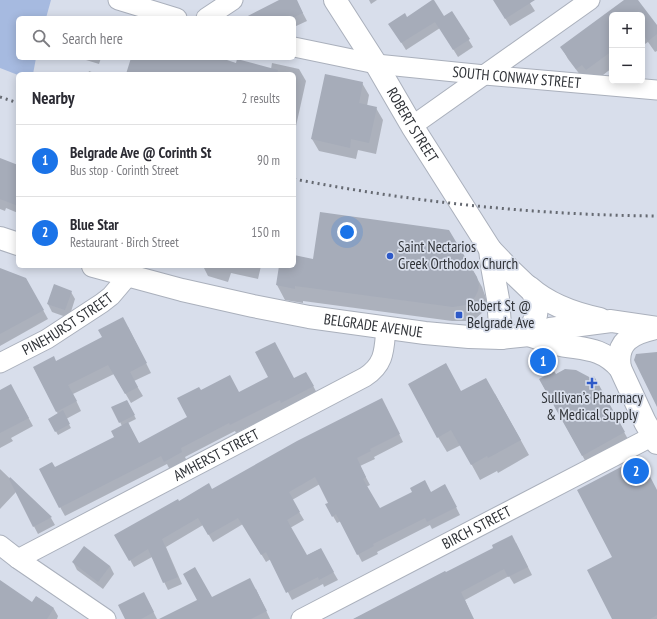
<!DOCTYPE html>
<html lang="en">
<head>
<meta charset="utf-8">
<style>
  :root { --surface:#fff; --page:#f2f2f3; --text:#2b2b33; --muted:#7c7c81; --line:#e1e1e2; --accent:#1a73e8 }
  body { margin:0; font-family:"PT Sans Narrow",sans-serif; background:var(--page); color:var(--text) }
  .controls { position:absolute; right:12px; top:12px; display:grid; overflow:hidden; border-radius:6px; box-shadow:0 2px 10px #0003 }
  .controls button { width:36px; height:36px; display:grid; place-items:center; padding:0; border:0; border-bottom:1px solid var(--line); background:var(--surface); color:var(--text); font:20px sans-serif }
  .you { position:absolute; left:347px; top:232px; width:14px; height:14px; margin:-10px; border:3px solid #fff; border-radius:50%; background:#1a73e8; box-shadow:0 0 0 6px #1a73e833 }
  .badge { display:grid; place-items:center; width:26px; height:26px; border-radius:50%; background:var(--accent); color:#fff; font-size:13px; font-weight:700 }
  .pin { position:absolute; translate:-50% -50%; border:2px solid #fff; box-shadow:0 1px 4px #0006 }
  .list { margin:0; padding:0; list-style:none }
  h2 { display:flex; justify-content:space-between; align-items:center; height:52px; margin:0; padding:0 16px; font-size:17px }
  h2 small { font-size:13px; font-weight:400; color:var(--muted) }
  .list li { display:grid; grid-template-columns:26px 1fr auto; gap:12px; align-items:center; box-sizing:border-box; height:72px; padding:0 16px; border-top:1px solid var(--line) }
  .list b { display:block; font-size:15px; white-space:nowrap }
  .list p { margin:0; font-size:13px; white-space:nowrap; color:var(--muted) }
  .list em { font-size:13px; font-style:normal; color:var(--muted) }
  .icon { flex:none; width:22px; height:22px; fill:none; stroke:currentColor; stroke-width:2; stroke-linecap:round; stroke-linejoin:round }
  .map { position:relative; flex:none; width:657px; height:619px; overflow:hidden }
  .search { position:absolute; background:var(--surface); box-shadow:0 2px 10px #0003; left:16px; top:16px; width:280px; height:44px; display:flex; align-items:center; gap:10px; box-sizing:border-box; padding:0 14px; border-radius:6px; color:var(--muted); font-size:15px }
  .panel { position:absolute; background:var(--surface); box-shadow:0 2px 10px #0003; left:16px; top:72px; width:280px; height:196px; border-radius:6px }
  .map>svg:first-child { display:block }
</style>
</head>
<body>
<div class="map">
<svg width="657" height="619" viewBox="0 0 657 619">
  <rect width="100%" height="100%" fill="#d8deeb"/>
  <!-- green -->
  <path fill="#a6bae0" d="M 0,0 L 51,0 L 46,18 L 18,18 L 18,58 L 36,58 L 33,74 L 18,75 L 0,68 Z"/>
  <!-- shadow -->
  <path fill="#0003" d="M 281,0 L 296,0 L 307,21 L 294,27 L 294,18 L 261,18 Z
    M 369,0 L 377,0 L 371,4 Z
    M 494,0 L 528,0 L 535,11 L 510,26 Z
    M 626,0 L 637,0 L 657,27 L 657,51 L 655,52 L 648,42 L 642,46 L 642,15 L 612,15 L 612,68 L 594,82 L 584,80 L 568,59 L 562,48 Z
    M 452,12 L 473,47 L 458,57 L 440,28 L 406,50 L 394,31 L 406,18 L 444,17 Z
    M 85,58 L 101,58 L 99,64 L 86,60 Z
    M 132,58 L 218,58 L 237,64 L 271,69 L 272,63 L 299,69 L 306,81 L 294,135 L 294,74 L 132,74 Z
    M 89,71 L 97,74 L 88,74 Z
    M 362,83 L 369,95 L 367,106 L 376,108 L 383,120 L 376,154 L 358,150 L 356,159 L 319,151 L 312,139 Z
    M 0,159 L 18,166 L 18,213 L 6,208 L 5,211 L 0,209 Z
    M 294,256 L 314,260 L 473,271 L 482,287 L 487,301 L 486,307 L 483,312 L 474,320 L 469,321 L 452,321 L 303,301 L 303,303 L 285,300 L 277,285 L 280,266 L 294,266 Z
    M 203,266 L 261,266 L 258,279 L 231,273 L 228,282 L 208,276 Z
    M 0,269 L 26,279 L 48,319 L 0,346 Z
    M 71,292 L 75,299 L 69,318 L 52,312 L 48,304 Z
    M 128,327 L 151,373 L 134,381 L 143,396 L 131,403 L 114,374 L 73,394 L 81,411 L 66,419 L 71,428 L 58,435 L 49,419 L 58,414 L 34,368 L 56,362 Z
    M 555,375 L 602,393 L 633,448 L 591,471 L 540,380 Z
    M 294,379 L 311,382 L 318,395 L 286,408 L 236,433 L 235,431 L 185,457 L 187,461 L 170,470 L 167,464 L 65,516 L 60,507 L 55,468 L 115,438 L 122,426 L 120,422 L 127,401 L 136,419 L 128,423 L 139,444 L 188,418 L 200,391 L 239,393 Z
    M 0,391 L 15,393 L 33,426 L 11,438 L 13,441 L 0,448 Z
    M 461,392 L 495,394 L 529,455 L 498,473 L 497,471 L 480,480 L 461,445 L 447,452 L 438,437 Z
    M 386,407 L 403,442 L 374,457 L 375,459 L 360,466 L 370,485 L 366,487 L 380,509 L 431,493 L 449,493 L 460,515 L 432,529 L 430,525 L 377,552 L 378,554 L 362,562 L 341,521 L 337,523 L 333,516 L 329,503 L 320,484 L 292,500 L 304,520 L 290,528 L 306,556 L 320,549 L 338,580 L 324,587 L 323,584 L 292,600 L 271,559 L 266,562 L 243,524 L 213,542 L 203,525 L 166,547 L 182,584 L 168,590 L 152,557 L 134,567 L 116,535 L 178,502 L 212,490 Z
    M 0,469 L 51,518 L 55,525 L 38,534 L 16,492 L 0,509 Z
    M 657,491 L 657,619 L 614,619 L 613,557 Z
    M 516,543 L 532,575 L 514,584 L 509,576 L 465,600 L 473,619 L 354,619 L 446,573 Z
    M 73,562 L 110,566 L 114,574 L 103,589 L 77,570 Z
    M 0,581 L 32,603 L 37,597 L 54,609 L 58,616 L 57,619 L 0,619 Z
    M 256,589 L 270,619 L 176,619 L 211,598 Z
    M 148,601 L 157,619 L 126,619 Z"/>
  <!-- building -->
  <path fill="#a6acb9" d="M 279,0 L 297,0 L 303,13 L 292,18 L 244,18 Z
    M 432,0 L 434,0 L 444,16 L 452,11 L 470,39 L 453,50 L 435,22 L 401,43 L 388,24 L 405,13 L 407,17 Z
    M 493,0 L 535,0 L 505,19 Z
    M 624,0 L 638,0 L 657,25 L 657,34 L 648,41 L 642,33 L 642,15 L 612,15 L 612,51 L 586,70 L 582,65 L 576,69 L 560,47 Z
    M 131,58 L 221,58 L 236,63 L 237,59 L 278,70 L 277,74 L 126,74 Z
    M 325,74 L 363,82 L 359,103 L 377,107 L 369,143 L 351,139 L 350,148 L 311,139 Z
    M 0,158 L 18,165 L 18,206 L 0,199 Z
    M 320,212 L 449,230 L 477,277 L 479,285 L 478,291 L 475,297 L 466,305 L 453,307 L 295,286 L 295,289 L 276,285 L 279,266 L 294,266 L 294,255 L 313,259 Z
    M 0,268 L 26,278 L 44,310 L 0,334 Z
    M 54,284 L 72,291 L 65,310 L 47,304 Z
    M 123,317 L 147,363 L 130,372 L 138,387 L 125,394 L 108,365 L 68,385 L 77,401 L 56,412 L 33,367 L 54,356 L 56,361 L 102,337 L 98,330 Z
    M 275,342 L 294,378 L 306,372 L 314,386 L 281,403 L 280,400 L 230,425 L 229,423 L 181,448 L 182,452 L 164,462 L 161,456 L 59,508 L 39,469 L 52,462 L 55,467 L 114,437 L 111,431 L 128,422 L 139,443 L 187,417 L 177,398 L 199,387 L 201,390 L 230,375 L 239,392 L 268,377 L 255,352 Z
    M 657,352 L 657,407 L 634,360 L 636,354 Z
    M 446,363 L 461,391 L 486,378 L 521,440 L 488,458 L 487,456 L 471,465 L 451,430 L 437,438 L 408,384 Z
    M 565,369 L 576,370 L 591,378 L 594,376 L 625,432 L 582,456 L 539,379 L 554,371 L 556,374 Z
    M 11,384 L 29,418 L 0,433 L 0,390 Z
    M 382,398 L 400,434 L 370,449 L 371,451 L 357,458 L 366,477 L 363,479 L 380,508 L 412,492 L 410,488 L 425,480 L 431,492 L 445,484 L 457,507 L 427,522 L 425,518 L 373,544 L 374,546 L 357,555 L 336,514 L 332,517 L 325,504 L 328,503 L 315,477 L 289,492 L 300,512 L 287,520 L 307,555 L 321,548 L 334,572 L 319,580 L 318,577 L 286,593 L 266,552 L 261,555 L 238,518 L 208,535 L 198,518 L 162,539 L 178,577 L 163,583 L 148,549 L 129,561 L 114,535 L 178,499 L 179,501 L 209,483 L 212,489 L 297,441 Z
    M 127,400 L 135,415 L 119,423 L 111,407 Z
    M 63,410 L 70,424 L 55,432 L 48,419 Z
    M 640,457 L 657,490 L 657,615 L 650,619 L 612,619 L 587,570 L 612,557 L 577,490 Z
    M 10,477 L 52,517 L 33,527 L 9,479 Z
    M 512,535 L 528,567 L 508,577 L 504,569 L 461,592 L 474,619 L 353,619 L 445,571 L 446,572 L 493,548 L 492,545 Z
    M 84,546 L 110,566 L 98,582 L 72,562 Z
    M 195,567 L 212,597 L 250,578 L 267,611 L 251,619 L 159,619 L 197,600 L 183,574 Z
    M 0,580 L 32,602 L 36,596 L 54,608 L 47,619 L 0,619 Z
    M 144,592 L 154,612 L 141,619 L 125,619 L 118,605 Z"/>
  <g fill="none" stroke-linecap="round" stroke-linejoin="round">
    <!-- minor casing -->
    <g stroke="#aab0bc" stroke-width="21">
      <g id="minor">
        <path d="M 118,0 L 177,18"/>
        <path d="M 206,18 L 233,0"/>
        <path id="s1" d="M 294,47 L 376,64 L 485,75 L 657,90"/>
        <path d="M 412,126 L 590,0"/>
        <path id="s2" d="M 0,363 L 47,339 L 102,303 L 111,296 L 128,276"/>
        <path d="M 0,545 L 18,559 L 106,619"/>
        <path id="s3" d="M 18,559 L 365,377 C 385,364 384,350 386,328"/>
        <path id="s4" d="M 301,619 L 653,436"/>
      </g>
    </g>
    <!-- tertiary casing -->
    <g stroke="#aab0bc" stroke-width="24">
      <g id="tertiary">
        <path id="s5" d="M 335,0 L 376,64 L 412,126 L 490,249 L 509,269 L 532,291 L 535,297 L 537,308 L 536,315 L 529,335"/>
        <path d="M 490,249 L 492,266 L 498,299 L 501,338"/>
      </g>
    </g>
    <!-- primary casing -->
    <g stroke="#aab0bc" stroke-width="24">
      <g id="primary">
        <path d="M 0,238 L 18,244"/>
        <path id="s6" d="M 93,266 L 182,290 L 253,306 L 309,317 L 425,333 L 469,337 L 501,338 L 529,335 L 550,329 L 611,321 L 657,328"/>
        <path d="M 529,287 C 548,304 576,314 600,319"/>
        <path d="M 529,335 C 538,338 547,342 556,344 C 583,350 600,346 620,368 L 645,422 L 657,443"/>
        <path d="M 620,368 C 615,341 633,333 656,328"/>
      </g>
    </g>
    <!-- minor -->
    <use href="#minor" stroke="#fff" stroke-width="19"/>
    <!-- tertiary -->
    <use href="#tertiary" stroke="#fff" stroke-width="22"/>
    <!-- primary -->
    <use href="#primary" stroke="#fff" stroke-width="22"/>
    <!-- rail -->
    <path stroke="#666a72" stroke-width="3" stroke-dasharray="2 4" stroke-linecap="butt" d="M 0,97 L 18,103
      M 294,179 C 413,202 535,215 657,216"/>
  </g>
  <!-- markers -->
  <g fill="#2d59c8" stroke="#d8deeb" stroke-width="1.5">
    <circle cx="390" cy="256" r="4"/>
    <rect x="455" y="311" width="8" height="8" rx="2"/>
    <path d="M590 377h4v4h4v4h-4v4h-4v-4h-4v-4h4z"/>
  </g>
  <g text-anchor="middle" stroke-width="3.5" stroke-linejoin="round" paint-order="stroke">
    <!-- street labels -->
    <g font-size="15" fill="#303338" stroke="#d8deeb">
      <text dy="5" stroke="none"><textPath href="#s1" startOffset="225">SOUTH CONWAY STREET</textPath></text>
      <text dy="5" stroke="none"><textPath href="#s5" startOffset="147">ROBERT STREET</textPath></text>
      <text dy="5" stroke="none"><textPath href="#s2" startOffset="78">PINEHURST STREET</textPath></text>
      <text dy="5" stroke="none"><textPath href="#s6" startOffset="287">BELGRADE AVENUE</textPath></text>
      <text dy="5" stroke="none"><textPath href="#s3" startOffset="224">AMHERST STREET</textPath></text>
      <text dy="5" stroke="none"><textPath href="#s4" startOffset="198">BIRCH STREET</textPath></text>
    </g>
    <!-- poi labels -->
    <g font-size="15" fill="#303338" stroke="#d8deeb" text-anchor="start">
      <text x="398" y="252">Saint Nectarios<tspan x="398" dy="17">Greek Orthodox Church</tspan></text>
      <text x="467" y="311">Robert St @<tspan x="467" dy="17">Belgrade Ave</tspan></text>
      <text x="592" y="403" text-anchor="middle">Sullivan’s Pharmacy<tspan x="592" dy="17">&amp; Medical Supply</tspan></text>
    </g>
  </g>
</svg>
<div class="controls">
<button>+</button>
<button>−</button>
</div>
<div class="you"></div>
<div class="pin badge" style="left:543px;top:361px">1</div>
<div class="pin badge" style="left:636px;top:471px">2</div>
<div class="search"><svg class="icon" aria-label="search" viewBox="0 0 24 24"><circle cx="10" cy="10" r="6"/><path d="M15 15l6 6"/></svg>Search here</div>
<section class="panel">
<h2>Nearby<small>2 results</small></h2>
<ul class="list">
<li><span class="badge">1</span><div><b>Belgrade Ave @ Corinth St</b><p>Bus stop · Corinth Street</p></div><em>90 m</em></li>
<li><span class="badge">2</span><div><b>Blue Star</b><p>Restaurant · Birch Street</p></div><em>150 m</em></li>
</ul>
</section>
</div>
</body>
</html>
